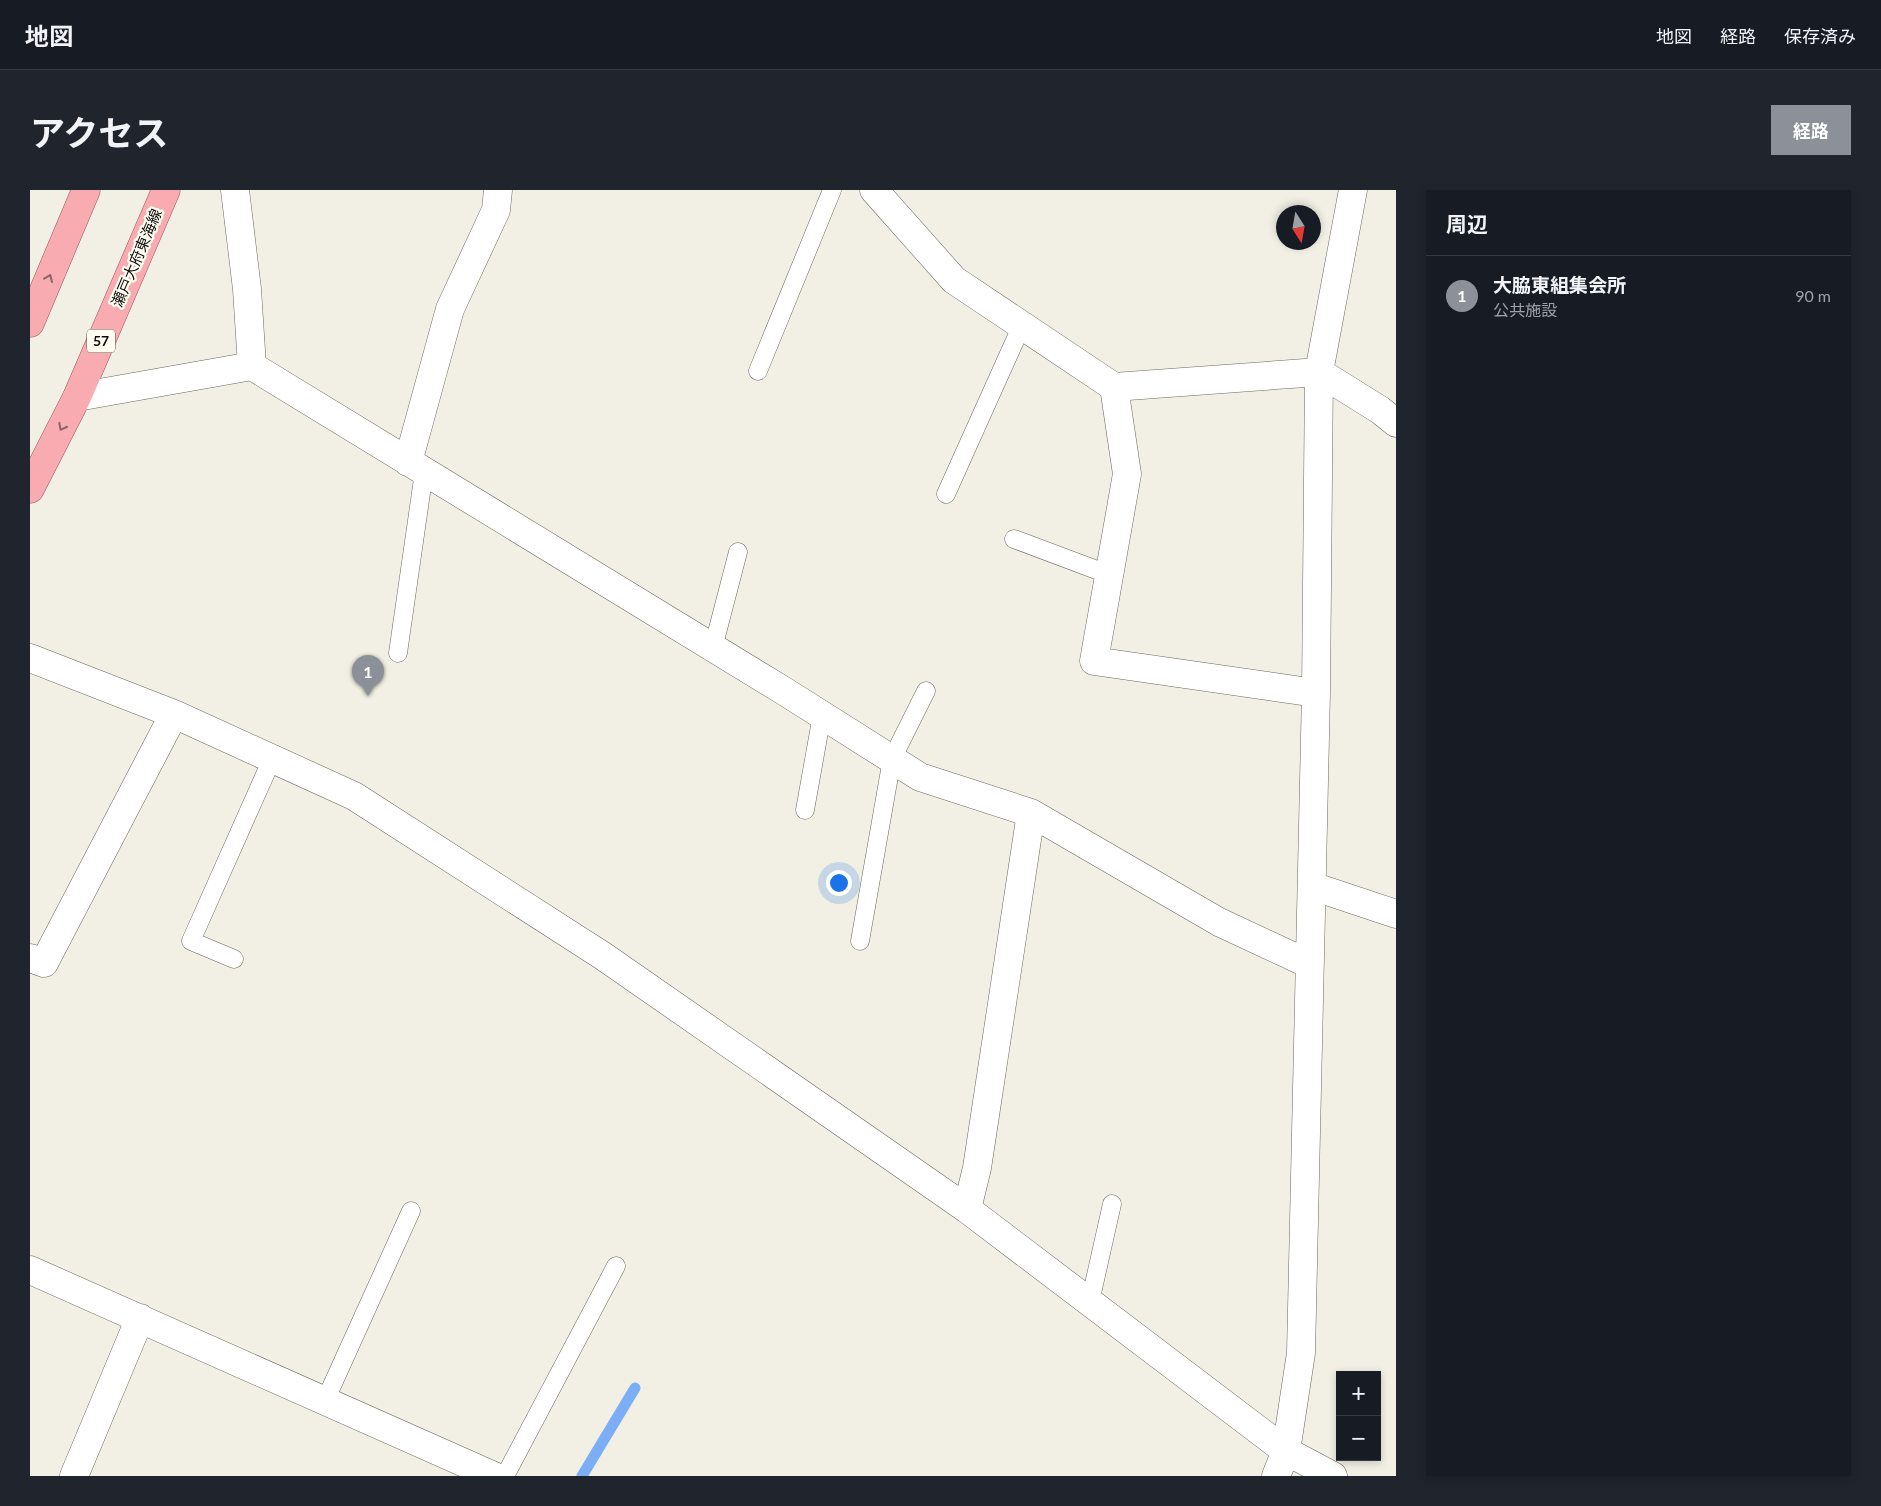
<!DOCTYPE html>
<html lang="ja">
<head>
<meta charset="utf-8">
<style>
  :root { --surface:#171b24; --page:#20242c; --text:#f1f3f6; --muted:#9ea1a6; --line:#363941; --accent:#8c9099 }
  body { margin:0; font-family:Lato,"Noto Sans JP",sans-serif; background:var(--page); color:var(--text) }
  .controls { position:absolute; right:15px; bottom:15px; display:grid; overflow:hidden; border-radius:0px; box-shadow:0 2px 8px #0003 }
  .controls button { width:45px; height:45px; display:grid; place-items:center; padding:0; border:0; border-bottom:1px solid var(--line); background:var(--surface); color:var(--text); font:25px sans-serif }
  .compass { position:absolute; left:1246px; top:15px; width:45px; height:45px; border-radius:50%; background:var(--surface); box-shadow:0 2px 8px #0003; rotate:169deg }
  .you { position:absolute; left:808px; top:692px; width:18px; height:18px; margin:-12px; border:4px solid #fff; border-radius:50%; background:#1a73e8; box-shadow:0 0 0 8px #1a73e833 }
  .badge { display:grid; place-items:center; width:32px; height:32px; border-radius:50%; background:var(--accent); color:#fff; font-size:16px; font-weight:700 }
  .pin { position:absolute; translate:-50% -41px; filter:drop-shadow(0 1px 2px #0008) }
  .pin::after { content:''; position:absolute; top:26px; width:18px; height:15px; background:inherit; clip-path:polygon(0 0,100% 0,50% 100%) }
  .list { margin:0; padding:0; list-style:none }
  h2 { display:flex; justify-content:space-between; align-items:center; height:65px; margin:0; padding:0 20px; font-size:21px }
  h2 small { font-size:16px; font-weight:400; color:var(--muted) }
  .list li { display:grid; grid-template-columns:32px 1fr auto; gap:15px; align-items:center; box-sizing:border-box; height:80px; padding:0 20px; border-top:1px solid var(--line) }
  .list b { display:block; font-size:19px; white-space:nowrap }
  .list p { margin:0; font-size:16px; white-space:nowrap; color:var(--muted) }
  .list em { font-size:16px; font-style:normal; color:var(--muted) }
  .map { position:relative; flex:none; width:1366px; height:1286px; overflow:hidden; border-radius:0px }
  header { display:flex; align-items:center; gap:30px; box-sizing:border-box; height:70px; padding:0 25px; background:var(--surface); border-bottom:1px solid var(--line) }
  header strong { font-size:24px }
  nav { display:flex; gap:28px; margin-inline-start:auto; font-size:18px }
  .intro { display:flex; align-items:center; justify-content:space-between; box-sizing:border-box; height:120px; padding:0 30px }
  h1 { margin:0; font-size:35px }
  .button { padding:12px 22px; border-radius:0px; background:var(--accent); color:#fff; font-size:18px; font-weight:700 }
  main { display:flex; gap:30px; padding:0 30px }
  aside { flex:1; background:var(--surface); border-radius:0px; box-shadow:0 2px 8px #0003 }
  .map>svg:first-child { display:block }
</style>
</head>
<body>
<header>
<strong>地図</strong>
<nav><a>地図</a><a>経路</a><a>保存済み</a></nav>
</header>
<div class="intro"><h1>アクセス</h1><a class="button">経路</a></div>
<main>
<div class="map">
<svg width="1366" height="1286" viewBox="0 0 1366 1286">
  <rect width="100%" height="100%" fill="#f2efe4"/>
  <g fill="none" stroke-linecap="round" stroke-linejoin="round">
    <!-- stream -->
    <path stroke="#7caef6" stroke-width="11" d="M 552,1286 L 605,1198"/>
    <!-- lane casing -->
    <g stroke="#6b695f" stroke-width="19">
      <path id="lane" d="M 728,181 L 802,0
        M 916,304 L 992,135
        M 984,349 L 1080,385
        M 683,458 L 708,362
        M 368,463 L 394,282
        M 775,620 L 792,525
        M 830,751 L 862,569 L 896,501
        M 204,769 L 161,751 L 242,569
        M 1060,1112 L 1082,1014
        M 295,1211 L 381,1021
        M 475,1286 L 586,1076"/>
    </g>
    <!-- street casing -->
    <g stroke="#6b695f" stroke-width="29">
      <path id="street" d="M 205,0 L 217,99 L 222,176 L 754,501 L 890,587 L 1001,623 L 1189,732 L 1279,774
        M 844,0 L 924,90 L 1084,197 L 1289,182 L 1350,220 L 1366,233
        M 1084,197 L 1097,284 L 1064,471 L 1286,503
        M 47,207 L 222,176
        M 378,272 L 420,119 L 466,20 L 468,0
        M 0,468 L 144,524 L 324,606 L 573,766 L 937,1019 L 1256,1261 L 1303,1286
        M 1282,696 L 1366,724
        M 0,768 L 14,773 L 144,524
        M 937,1019 L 947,978 L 1001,623
        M 0,1080 L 464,1286
        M 44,1286 L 110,1128
        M 1246,1286 L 1256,1261 L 1271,1163 L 1286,503 L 1289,182 L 1323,0"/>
    </g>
    <!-- primary casing -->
    <g stroke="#a25055" stroke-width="29">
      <path id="primary" d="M 0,133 L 56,0
        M 0,299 L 47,207 L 136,0"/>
    </g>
    <!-- lane -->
    <use href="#lane" stroke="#fff" stroke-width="18"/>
    <!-- street -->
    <use href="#street" stroke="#fff" stroke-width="28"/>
    <!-- primary -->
    <use href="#primary" stroke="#f8acb2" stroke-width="28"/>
  </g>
  <!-- one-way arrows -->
  <defs><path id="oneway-chevron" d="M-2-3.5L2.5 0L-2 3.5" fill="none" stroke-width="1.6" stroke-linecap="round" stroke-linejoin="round" transform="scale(1.25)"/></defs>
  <g stroke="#8e6466">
    <use href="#oneway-chevron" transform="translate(19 88) rotate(-67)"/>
    <use href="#oneway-chevron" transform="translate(32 237) rotate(117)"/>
  </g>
  <g text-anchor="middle" stroke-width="4.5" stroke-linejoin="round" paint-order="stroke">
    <!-- shield labels -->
    <rect fill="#fffdf1" stroke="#56544f" stroke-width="1" x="57" y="139.5" width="28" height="23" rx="4"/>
    <g font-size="14" font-weight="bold" fill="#0d0c09">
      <text x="71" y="156">57</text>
    </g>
    <!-- street labels -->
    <g font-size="15" fill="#0d0c09" stroke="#fffdf1">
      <text transform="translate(107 68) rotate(-67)" y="5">瀬戸大府東海線</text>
    </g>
  </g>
</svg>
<div class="controls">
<button>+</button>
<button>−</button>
</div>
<svg class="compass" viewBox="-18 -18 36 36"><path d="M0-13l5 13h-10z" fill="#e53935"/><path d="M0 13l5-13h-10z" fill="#9ea1a6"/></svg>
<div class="you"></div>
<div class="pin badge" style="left:338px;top:506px">1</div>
</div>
<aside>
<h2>周辺<small></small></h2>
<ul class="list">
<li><span class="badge">1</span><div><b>大脇東組集会所</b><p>公共施設</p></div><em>90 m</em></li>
</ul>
</aside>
</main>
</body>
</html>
